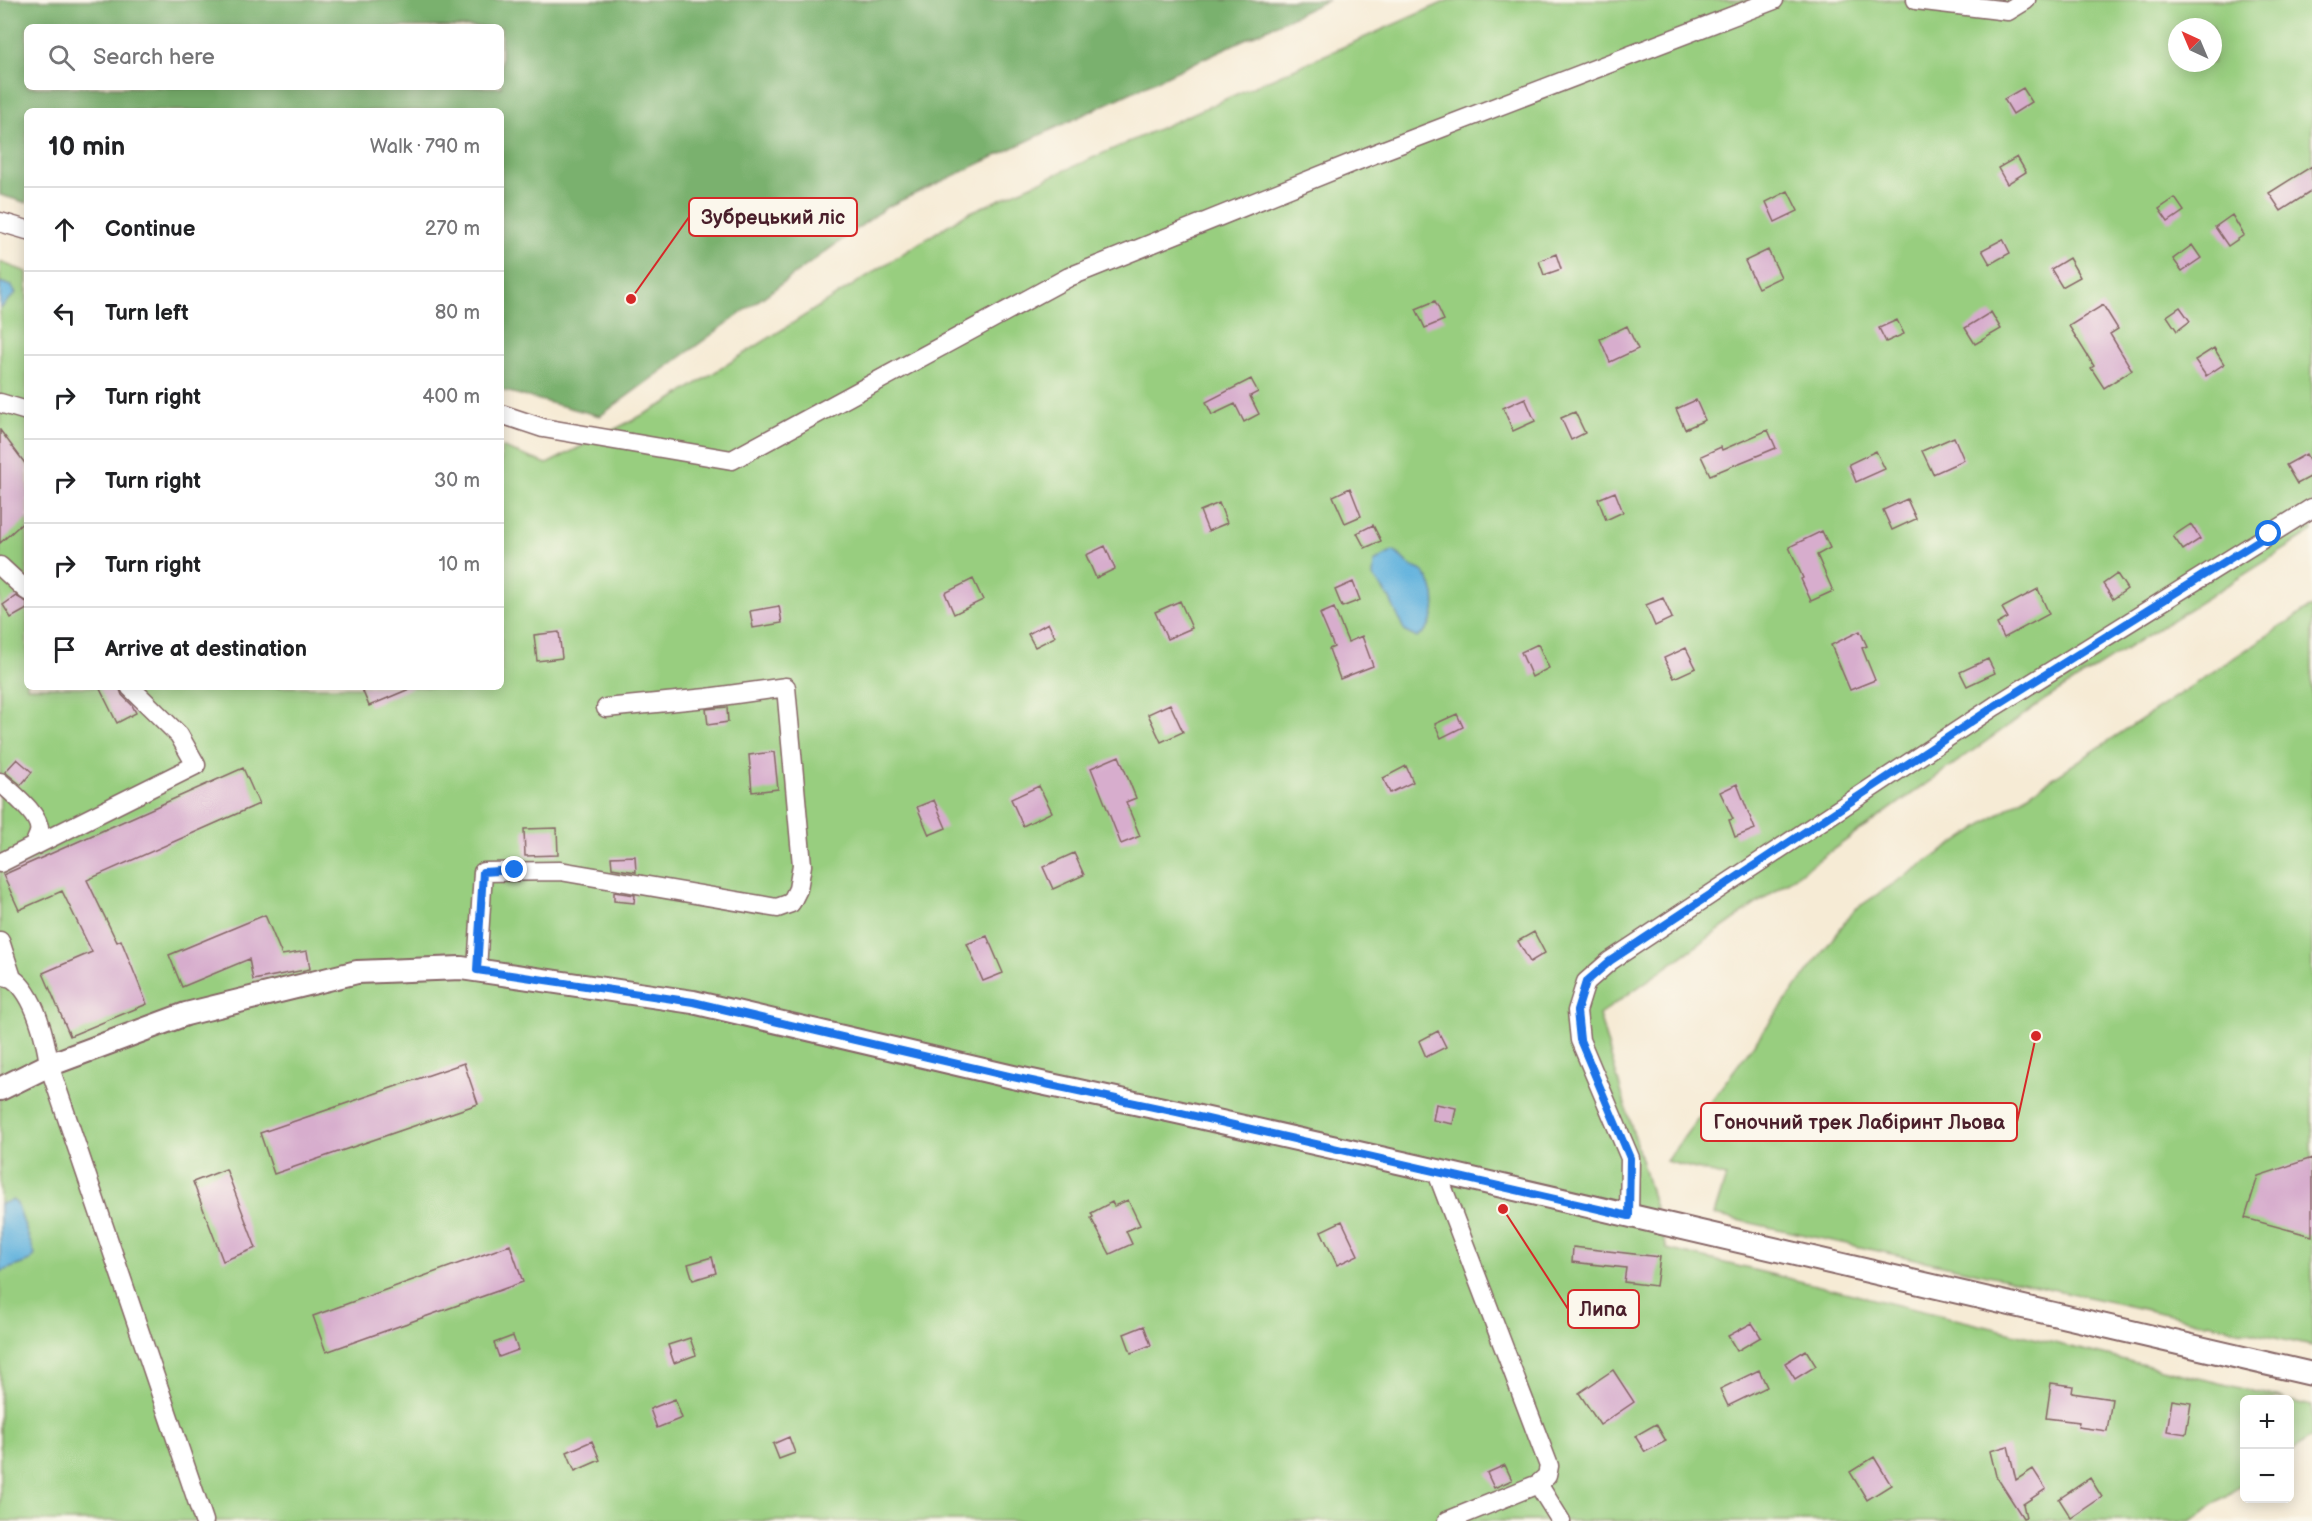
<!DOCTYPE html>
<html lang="en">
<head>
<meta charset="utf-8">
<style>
  :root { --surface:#fff; --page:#f2f2f2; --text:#202124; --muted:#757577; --line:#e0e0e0 }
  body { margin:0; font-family:"Balsamiq Sans",sans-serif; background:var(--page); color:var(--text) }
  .controls { position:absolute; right:18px; bottom:18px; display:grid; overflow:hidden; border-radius:9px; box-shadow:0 3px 15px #0003 }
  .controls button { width:54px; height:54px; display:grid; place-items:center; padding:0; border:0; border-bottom:2px solid var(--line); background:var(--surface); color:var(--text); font:30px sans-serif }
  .compass { position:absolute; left:2168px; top:18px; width:54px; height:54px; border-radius:50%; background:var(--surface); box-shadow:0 3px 15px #0003; rotate:316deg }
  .stop { position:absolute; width:18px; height:18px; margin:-14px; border:4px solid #1a73e8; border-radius:50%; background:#fff }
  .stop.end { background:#1a73e8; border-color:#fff; box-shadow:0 2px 6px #0008 }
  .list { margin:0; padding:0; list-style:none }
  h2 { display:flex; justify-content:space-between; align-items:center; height:78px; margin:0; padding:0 24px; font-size:26px }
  h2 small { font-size:20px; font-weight:400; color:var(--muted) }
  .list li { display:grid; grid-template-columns:39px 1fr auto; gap:18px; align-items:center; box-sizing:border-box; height:84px; padding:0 24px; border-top:2px solid var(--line) }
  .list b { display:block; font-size:22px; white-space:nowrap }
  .list em { font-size:20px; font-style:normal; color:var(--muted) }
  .icon { flex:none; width:33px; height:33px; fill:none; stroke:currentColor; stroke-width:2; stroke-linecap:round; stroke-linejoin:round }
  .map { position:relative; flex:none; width:2312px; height:1521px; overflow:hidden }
  .search { position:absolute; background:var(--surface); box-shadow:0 3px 15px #0003; left:24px; top:24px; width:480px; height:66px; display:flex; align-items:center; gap:15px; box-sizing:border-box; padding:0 21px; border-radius:9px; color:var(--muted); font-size:22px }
  .panel { position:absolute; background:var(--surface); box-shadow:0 3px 15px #0003; left:24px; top:108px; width:480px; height:582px; border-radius:9px }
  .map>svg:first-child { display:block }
</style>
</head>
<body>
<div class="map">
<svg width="2312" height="1521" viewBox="0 0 2312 1521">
  <rect width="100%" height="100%" fill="#fbf7ec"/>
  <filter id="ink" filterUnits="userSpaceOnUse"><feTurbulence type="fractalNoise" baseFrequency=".0167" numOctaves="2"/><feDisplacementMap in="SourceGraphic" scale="12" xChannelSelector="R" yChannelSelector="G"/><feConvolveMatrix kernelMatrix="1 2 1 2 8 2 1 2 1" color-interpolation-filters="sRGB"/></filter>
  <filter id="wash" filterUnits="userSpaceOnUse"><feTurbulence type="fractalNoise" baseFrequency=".008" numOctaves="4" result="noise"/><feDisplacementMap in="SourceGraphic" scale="24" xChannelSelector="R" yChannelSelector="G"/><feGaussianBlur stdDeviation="1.35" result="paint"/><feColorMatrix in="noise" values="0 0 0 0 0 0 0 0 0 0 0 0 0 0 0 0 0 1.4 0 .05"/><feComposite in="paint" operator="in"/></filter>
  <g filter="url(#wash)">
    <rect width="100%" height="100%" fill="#f6ebd5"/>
    <!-- green -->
    <path fill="#98ce7f" stroke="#717655" stroke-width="1.5" fill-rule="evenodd" d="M 1449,0 L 2312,0 L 2312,532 L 2046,699 L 1599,1015 L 1667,1249 L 2285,1399 L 2244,1400 L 2244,1483 L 2190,1521 L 0,1521 L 0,262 L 27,272 L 27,687 L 501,687 L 501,447 L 547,464 L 666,403 L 964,215 ZM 2177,27 L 2213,27 L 2213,63 L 2177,63 Z
      M 2312,606 L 2312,1346 L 1714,1215 L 1726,1177 L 1666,1161 L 1854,910 Z
      M 2290,1401 L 2312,1406 L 2312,1436 L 2290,1452 Z"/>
    <!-- forest -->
    <path fill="#7ab16e" stroke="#62684c" stroke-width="1.5" fill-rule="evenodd" d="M 0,0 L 1328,0 L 887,207 L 600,416 L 501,390 L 501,111 L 27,111 L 27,203 L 0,195 ZM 27,27 L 501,27 L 501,87 L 27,87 Z"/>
    <!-- water -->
    <path fill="#62b2dd" stroke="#566884" stroke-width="1.5" d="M 0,282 L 11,286 L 16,293 L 0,309 Z
      M 1393,551 C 1401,555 1404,561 1411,566 C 1415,569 1419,568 1423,572 C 1440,592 1439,623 1417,638 L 1405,632 L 1390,599 L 1373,576 L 1374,562 Z
      M 13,1200 L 17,1204 L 35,1255 L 30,1261 L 0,1272 L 0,1204 Z"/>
    <g id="blocks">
      <!-- building -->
      <path fill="#d7adcd" d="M 2023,88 L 2032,102 L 2013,114 L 2004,99 Z
        M 2017,157 L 2026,172 L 2007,184 L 1998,168 Z
        M 2312,166 L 2312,191 L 2281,211 L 2269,193 Z
        M 1788,191 L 1798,211 L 1775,222 L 1766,202 Z
        M 2175,198 L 2184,211 L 2168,222 L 2159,209 Z
        M 2232,215 L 2244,235 L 2228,246 L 2215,227 Z
        M 2003,239 L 2010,253 L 1990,264 L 1982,250 Z
        M 2192,245 L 2201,258 L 2182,271 L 2173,259 Z
        M 1768,250 L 1781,277 L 1758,288 L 1745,261 Z
        M 1556,254 L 1561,269 L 1544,275 L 1539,261 Z
        M 2069,258 L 2080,277 L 2062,287 L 2051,269 Z
        M 1435,301 L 1444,320 L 1425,328 L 1416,309 Z
        M 2103,305 L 2118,329 L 2110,334 L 2132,370 L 2104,388 L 2091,368 L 2094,366 L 2069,326 Z
        M 2180,307 L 2190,321 L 2177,331 L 2167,316 Z
        M 1991,312 L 2001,329 L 1975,344 L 1965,328 Z
        M 1897,320 L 1904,334 L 1886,342 L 1879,328 Z
        M 1627,326 L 1638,349 L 1610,362 L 1600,339 Z
        M 2214,348 L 2224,364 L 2206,376 L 2195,360 Z
        M 1251,379 L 1258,392 L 1250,396 L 1259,414 L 1244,422 L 1235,404 L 1212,415 L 1206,402 Z
        M 1525,398 L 1535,421 L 1513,431 L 1503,408 Z
        M 1696,400 L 1705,420 L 1685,429 L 1676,409 Z
        M 1575,412 L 1585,433 L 1571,440 L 1561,418 Z
        M 0,430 L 27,466 L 27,519 L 0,543 Z
        M 1768,430 L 1776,448 L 1710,475 L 1701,456 L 1721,447 L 1722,450 Z
        M 1954,437 L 1964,460 L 1933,474 L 1922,451 Z
        M 1876,451 L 1885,469 L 1856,482 L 1849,464 Z
        M 2306,454 L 2312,465 L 2312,476 L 2297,484 L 2286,465 Z
        M 1350,488 L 1361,516 L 1345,523 L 1333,496 Z
        M 1615,492 L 1623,512 L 1606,520 L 1598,499 Z
        M 1907,499 L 1916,519 L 1892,530 L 1883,510 Z
        M 1219,503 L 1227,523 L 1208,531 L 1200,511 Z
        M 2191,524 L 2200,539 L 2183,550 L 2173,536 Z
        M 1373,525 L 1381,541 L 1365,548 L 1357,533 Z
        M 1822,531 L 1830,548 L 1817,555 L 1833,591 L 1811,601 L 1801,579 L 1803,578 L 1789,547 Z
        M 1105,546 L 1115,569 L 1096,578 L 1086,555 Z
        M 2117,574 L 2127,589 L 2113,599 L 2103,584 Z
        M 973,579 L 983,600 L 954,614 L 945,593 Z
        M 1353,582 L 1360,600 L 1342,607 L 1335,590 Z
        M 2038,589 L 2049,614 L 2004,638 L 1997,624 L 2008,618 L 2002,608 Z
        M 16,596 L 27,602 L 27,609 L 11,618 L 3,605 Z
        M 1663,598 L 1672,618 L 1655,626 L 1646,605 Z
        M 1180,601 L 1192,628 L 1167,639 L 1155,612 Z
        M 779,606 L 782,623 L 753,628 L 750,611 Z
        M 1334,608 L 1348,642 L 1362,636 L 1373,666 L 1340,679 L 1329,649 L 1334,647 L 1320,614 Z
        M 1048,623 L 1055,637 L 1035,647 L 1028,634 Z
        M 1860,631 L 1867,646 L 1862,648 L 1875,680 L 1850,690 L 1831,645 Z
        M 559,632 L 562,658 L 537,661 L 534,635 Z
        M 1538,644 L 1549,668 L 1532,677 L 1521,652 Z
        M 1686,648 L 1696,668 L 1674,678 L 1664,658 Z
        M 1988,659 L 1995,673 L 1967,686 L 1960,672 Z
        M 99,687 L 119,687 L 122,695 L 132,705 L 136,713 L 117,723 Z
        M 361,687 L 414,687 L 369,706 Z
        M 1170,704 L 1183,732 L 1161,742 L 1148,714 Z
        M 727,707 L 728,722 L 708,725 L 706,709 Z
        M 1457,714 L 1463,727 L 1441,738 L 1435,724 Z
        M 774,752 L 778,789 L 752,792 L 749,755 Z
        M 1119,756 L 1136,798 L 1126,802 L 1140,836 L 1121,844 L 1091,768 Z
        M 17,759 L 32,772 L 21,785 L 5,772 Z
        M 1406,766 L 1413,782 L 1390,793 L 1383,778 Z
        M 243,768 L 259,804 L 87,880 L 117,942 L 121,940 L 147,1004 L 70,1036 L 43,973 L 92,952 L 62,891 L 19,910 L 3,875 Z
        M 1737,784 L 1755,829 L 1735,837 L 1729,820 L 1733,819 L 1720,792 Z
        M 1039,786 L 1052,812 L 1023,826 L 1011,799 Z
        M 934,800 L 946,828 L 929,835 L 917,807 Z
        M 557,828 L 558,855 L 525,856 L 524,829 Z
        M 1074,853 L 1084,875 L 1053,889 L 1043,867 Z
        M 635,856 L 636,872 L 612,868 L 611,857 Z
        M 614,892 L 635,895 L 634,903 L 614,901 Z
        M 265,915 L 282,955 L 307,951 L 310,969 L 253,980 L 249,959 L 182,987 L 169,955 Z
        M 1534,932 L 1545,953 L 1530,962 L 1518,941 Z
        M 987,936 L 1003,973 L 983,981 L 967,944 Z
        M 1438,1031 L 1446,1047 L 1426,1057 L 1419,1041 Z
        M 464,1063 L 478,1104 L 274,1174 L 260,1133 Z
        M 1436,1104 L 1456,1108 L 1453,1124 L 1433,1120 Z
        M 2312,1158 L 2312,1236 L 2245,1218 L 2258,1176 Z
        M 226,1169 L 256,1248 L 223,1261 L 193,1182 Z
        M 1128,1200 L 1140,1225 L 1126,1231 L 1132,1244 L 1110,1254 L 1091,1218 L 1093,1217 L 1091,1213 L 1112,1202 L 1114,1206 Z
        M 1342,1221 L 1358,1255 L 1337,1265 L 1321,1231 Z
        M 510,1245 L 523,1282 L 326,1352 L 313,1316 Z
        M 1573,1247 L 1660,1257 L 1656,1286 L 1624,1282 L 1626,1268 L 1572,1262 Z
        M 712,1257 L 716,1273 L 693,1280 L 688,1264 Z
        M 1752,1323 L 1761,1337 L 1737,1351 L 1728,1336 Z
        M 1144,1326 L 1151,1345 L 1131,1353 L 1124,1334 Z
        M 513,1336 L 518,1350 L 499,1357 L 494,1343 Z
        M 690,1338 L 696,1355 L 674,1363 L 668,1345 Z
        M 1806,1350 L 1816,1366 L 1795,1379 L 1785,1363 Z
        M 1613,1370 L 1634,1402 L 1600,1425 L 1579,1393 Z
        M 1759,1370 L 1767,1387 L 1728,1406 L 1720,1389 Z
        M 2051,1383 L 2073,1386 L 2072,1393 L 2112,1399 L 2107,1431 L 2078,1427 L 2079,1422 L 2046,1418 Z
        M 675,1399 L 682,1418 L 657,1428 L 650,1409 Z
        M 2172,1400 L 2191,1403 L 2186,1434 L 2167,1431 Z
        M 1656,1424 L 1666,1441 L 1645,1452 L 1635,1436 Z
        M 789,1437 L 795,1453 L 779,1459 L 773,1444 Z
        M 592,1441 L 600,1460 L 575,1471 L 567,1452 Z
        M 2008,1446 L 2016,1480 L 2033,1469 L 2046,1489 L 2023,1504 L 2026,1517 L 2023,1518 L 1996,1476 L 1990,1451 Z
        M 1874,1457 L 1891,1485 L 1867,1500 L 1850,1472 Z
        M 1505,1465 L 1512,1480 L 1494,1488 L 1487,1473 Z
        M 2090,1478 L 2102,1497 L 2071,1518 L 2059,1499 Z"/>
    </g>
  </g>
  <g filter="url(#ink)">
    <use href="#blocks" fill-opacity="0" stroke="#866666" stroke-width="1.5"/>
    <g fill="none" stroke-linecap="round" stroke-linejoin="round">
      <!-- minor casing -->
      <g stroke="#866666" stroke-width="21">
        <path id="minor" d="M 1916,0 L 2008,11 L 2026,0
          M 0,222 L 27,230
          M 0,403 L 27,411
          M 501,414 L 543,428 L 732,460 L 1069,277 L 1379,152 L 1774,0
          M 0,566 L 27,591
          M 0,782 C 11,792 43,817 39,833 C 38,837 35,842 34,846
          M 0,863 L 196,765 L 179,735 L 130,687
          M 0,941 L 12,978
          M 477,970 L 483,872 L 560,871 L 777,908 L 791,903 L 798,889 L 802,865 L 786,687 L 707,698 L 606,708
          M 0,975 C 4,976 10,977 13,979 C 35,994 46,1040 49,1065 L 204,1521
          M 1436,1170 L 1549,1466 L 1547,1476 L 1538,1484 L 1447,1521
          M 1629,1216 L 1630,1158 L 1580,1040 L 1577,1011 L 1586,982 L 1610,961 L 1995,706 L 2312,508
          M 1538,1484 L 1561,1521"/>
      </g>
      <!-- tertiary casing -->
      <g stroke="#866666" stroke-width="26">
        <path id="tertiary" d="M 0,1089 L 49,1065 L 186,1014 L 357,972 L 461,968 L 693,1002 L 1013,1077 L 1177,1112 L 1429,1169 L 2312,1374"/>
      </g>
      <!-- minor -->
      <use href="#minor" stroke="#fff" stroke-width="18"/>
      <!-- tertiary -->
      <use href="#tertiary" stroke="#fff" stroke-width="22"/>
    </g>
  </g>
  <g fill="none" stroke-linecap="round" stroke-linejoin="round" filter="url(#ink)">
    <!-- route -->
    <path stroke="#1a73e8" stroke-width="8" d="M 515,870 L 483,872 L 477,970 L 693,1002 L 1013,1077 L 1177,1112 L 1629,1216 L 1630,1158 L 1580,1040 L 1577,1011 L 1586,982 L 1610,961 L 1995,706 L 2269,534"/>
  </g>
  <!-- callouts -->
  <path fill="none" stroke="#d62828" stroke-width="2" d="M631 299L689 217M2036 1036L2017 1122M1503 1209L1568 1309"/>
  <g fill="#d62828" stroke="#fbf7ec" stroke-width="2">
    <circle cx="631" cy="299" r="6"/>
    <circle cx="2036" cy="1036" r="6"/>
    <circle cx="1503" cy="1209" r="6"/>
  </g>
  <g fill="#fbf7ec" stroke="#d62828" stroke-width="2">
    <rect x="689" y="198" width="168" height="38" rx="6"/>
    <rect x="1701" y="1103" width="316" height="38" rx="6"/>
    <rect x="1568" y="1290" width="71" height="38" rx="6"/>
  </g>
  <g font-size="20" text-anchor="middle" font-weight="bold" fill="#4a1f2b">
    <text x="773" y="224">Зубрецький ліс</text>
    <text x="1859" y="1129">Гоночний трек Лабіринт Льова</text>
    <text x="1603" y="1316">Липа</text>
  </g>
</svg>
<div class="controls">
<button>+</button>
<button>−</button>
</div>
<svg class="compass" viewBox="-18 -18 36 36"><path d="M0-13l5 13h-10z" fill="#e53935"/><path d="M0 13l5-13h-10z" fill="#757577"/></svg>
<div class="stop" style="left:2269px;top:534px"></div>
<div class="stop end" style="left:515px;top:870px"></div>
<div class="search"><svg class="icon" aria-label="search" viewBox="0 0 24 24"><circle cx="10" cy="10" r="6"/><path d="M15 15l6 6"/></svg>Search here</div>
<section class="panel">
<h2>10 min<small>Walk · 790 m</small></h2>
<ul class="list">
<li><svg class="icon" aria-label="ahead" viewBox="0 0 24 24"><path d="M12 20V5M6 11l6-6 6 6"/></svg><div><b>Continue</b></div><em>270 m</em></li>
<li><svg class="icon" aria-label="left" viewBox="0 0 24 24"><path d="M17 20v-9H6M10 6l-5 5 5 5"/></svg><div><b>Turn left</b></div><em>80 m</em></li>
<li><svg class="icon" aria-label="right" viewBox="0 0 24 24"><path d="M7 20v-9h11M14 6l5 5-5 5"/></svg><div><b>Turn right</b></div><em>400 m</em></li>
<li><svg class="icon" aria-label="right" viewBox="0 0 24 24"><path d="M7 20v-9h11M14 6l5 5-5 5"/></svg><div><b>Turn right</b></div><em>30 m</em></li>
<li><svg class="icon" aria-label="right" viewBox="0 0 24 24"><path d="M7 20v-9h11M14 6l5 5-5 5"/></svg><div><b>Turn right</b></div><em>10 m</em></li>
<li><svg class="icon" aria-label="arrive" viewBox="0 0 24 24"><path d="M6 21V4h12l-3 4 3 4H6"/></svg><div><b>Arrive at destination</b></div></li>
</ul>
</section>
</div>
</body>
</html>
